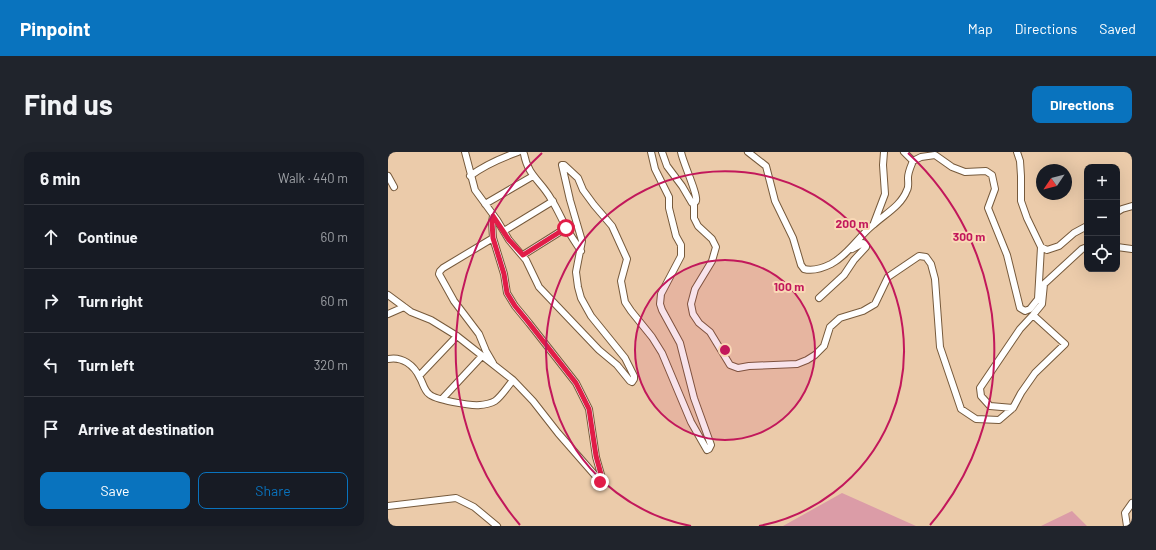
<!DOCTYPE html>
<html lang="en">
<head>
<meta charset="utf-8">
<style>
  :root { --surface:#171b24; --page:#20242c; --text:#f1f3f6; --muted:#9ea1a6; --line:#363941; --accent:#0973be }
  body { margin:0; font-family:Barlow,sans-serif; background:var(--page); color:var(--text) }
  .controls { position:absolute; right:12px; top:12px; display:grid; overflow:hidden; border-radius:8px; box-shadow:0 4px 16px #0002 }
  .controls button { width:36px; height:36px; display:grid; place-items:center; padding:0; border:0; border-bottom:1px solid var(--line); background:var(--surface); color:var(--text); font:20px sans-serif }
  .compass { position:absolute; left:648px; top:12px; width:36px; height:36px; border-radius:50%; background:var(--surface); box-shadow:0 4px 16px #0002; rotate:235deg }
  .stop { position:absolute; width:12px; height:12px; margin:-9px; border:3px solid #e11d48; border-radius:50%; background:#fff }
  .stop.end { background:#e11d48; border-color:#fff; box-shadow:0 1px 4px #0008 }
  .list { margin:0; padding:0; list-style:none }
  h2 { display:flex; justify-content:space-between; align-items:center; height:52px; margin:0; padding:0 16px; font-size:17px }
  h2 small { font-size:13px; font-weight:400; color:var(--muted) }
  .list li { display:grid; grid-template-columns:26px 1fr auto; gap:12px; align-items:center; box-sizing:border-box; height:64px; padding:0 16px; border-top:1px solid var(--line) }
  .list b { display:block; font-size:15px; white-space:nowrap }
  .list em { font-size:13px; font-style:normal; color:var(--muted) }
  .actions { display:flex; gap:8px; padding:12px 16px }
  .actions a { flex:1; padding:9px 0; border:1px solid var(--accent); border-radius:8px; text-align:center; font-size:14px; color:var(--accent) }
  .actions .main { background:var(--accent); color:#fff }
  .icon { flex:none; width:22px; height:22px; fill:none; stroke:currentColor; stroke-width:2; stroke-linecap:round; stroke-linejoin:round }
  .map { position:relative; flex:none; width:744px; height:374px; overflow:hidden; border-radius:8px }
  header { display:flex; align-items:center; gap:24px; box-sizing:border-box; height:56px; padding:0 20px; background:var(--accent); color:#fff }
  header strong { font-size:19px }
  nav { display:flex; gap:22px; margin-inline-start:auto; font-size:14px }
  .intro { display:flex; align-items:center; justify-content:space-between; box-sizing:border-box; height:96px; padding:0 24px }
  h1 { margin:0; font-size:28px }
  .button { padding:10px 18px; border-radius:8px; background:var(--accent); color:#fff; font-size:14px; font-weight:700 }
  main { display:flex; gap:24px; padding:0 24px }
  aside { flex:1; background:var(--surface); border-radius:8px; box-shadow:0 4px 16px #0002 }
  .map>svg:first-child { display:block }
</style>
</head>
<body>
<header>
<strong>Pinpoint</strong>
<nav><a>Map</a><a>Directions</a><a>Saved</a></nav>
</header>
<div class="intro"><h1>Find us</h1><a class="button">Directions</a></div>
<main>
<aside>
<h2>6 min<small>Walk · 440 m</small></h2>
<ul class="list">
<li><svg class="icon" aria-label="ahead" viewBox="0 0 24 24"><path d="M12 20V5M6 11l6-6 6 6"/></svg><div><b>Continue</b></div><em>60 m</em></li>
<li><svg class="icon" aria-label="right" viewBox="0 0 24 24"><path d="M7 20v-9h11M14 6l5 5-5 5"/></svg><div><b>Turn right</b></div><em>60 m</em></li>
<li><svg class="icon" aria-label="left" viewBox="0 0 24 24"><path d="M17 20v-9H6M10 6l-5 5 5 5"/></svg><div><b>Turn left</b></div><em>320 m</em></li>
<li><svg class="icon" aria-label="arrive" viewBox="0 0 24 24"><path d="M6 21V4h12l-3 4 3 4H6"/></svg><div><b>Arrive at destination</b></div></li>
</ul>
<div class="actions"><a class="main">Save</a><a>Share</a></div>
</aside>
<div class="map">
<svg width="744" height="374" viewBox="0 0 744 374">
  <rect width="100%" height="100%" fill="#ebcbaa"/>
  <!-- green -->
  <path fill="#db9ca7" d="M 454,341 L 528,374 L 395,374 Z
    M 684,359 L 699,374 L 653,374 Z"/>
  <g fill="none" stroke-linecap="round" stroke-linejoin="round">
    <!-- minor casing -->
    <g stroke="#765a3c" stroke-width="8">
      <path id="minor" d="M 77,0 L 87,38 L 109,68 L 121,88 L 138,108 L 151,135 L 211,198 L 229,213 L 242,229 L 244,230 L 246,227 L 246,224 L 237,206 L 203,164 L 193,146 L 190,135 L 188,120 L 194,89 L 182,48 L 174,13 L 176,13 L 190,26 L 195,38 L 206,53 L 224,74 L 239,107 L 233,129 L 237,150 L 243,159 L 264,185 L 274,201 L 303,270 L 319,298 L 321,297 L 323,293 L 306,246 L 292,191 L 274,158 L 272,152 L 273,142 L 293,104 L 293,93 L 288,84 L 281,56 L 281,45 L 267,17 L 263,0
        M 135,0 L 136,2 C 140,24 153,29 163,47 C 169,56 173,66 178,75 C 182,83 188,91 193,99
        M 274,0 L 279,14 L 294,34 L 304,51 L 306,51 C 307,50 308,50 308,49 C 310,42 295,11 293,0
        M 360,0 L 378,14 L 387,49 L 405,86 L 413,113 L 416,117 C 424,119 435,116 443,112 C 460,103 470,85 485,73 C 497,62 513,54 519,38 C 521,35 520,30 520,26 C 520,20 523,14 525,9 L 533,5 L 547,3 L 564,15 L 577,20 L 598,19 L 604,23 L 607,37 L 600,56 L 619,103 L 632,156 L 637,159 L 642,157 L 650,147 L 653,95 L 639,66 L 633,49 L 633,24 L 632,9 L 629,0
        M 516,0 L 525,9
        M 0,24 L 6,35
        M 82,24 C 97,13 113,6 130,0
        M 306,51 L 306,66 L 310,74 L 324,87 L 328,95 L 324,109 L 307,137 L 303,152 L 305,162 L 311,171 L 322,180 L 342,213 L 350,216 L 361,214 L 409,212 L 419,208 L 427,203 L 436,194 L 442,175 L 452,166 L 475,159 L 487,152 L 500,125 L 531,104 L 538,105 L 543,112 L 547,127 L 552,195 L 573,257 L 588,267 L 611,268 L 625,256
        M 97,52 L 145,24
        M 729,60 L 734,57 L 744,54
        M 486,71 L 497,42 L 495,13 L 496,0
        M 116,79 L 165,49
        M 105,86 L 55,116 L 52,119 L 51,122 L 66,149 L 91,182 L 98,199 L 105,211
        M 653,95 L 659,98 L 671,94 L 686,81 L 699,74
        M 729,95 L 744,97
        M 135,103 L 178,76
        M 0,143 L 23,160 L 43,168 L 69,184 L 125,228 L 145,249 L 170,281 L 212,329 L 214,329 L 214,326 L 208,305 L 201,257 L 188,231 L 141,171 L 127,154 L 119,141 L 116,122 L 105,86 L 104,70 L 105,64
        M 431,146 L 456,123 L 466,108 L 478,95 L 478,93 L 475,91 L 464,97
        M 0,162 L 16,155
        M 645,163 L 677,192 L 647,221 L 633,241 L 625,256 L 602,254 L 593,244 L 592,236 L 632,177 L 645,163 L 654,152 L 656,132 L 694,97 L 699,95
        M 0,207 C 14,204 26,213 32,226 C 35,231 36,238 41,242 C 47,248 83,254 92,253 C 96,253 104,251 107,249 C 113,245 120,234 125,228
        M 31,224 L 69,184
        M 54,247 L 94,204
        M 0,354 L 68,346 L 86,355 L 109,374
        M 739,374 L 737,361 L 744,351"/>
    </g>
    <!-- minor -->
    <use href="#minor" stroke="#fff" stroke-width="6"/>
  </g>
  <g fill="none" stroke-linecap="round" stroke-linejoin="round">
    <!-- route -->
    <path stroke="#e11d48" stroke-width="5" d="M 178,76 L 135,103 L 121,88 L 105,64 L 104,70 L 105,86 L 116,122 L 119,141 L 127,154 L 141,171 L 188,231 L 201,257 L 208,304 L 214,326 L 214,329 L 212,330"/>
  </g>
  <!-- distance rings -->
  <circle cx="337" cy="198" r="90" fill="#c2185b" fill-opacity=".12"/>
  <g fill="none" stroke="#c2185b" stroke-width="2">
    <circle cx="337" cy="198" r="90"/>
    <path d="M303 374A179 179 0 1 1 371 374"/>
    <path d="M132 373A269 269 0 0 1 154 1M520 1A269 269 0 0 1 542 373"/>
  </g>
  <circle cx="337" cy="198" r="6" fill="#c2185b" stroke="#f9d8b6" stroke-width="2"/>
  <g font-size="12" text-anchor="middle" font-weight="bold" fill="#c2185b" stroke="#f9d8b6" stroke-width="4" stroke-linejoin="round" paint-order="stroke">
    <text x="464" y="76">200 m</text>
    <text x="581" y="89">300 m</text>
    <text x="401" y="139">100 m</text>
  </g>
</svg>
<div class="controls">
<button>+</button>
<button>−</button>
<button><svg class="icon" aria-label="locate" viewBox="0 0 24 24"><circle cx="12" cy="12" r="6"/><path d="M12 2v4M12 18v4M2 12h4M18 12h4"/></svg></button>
</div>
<svg class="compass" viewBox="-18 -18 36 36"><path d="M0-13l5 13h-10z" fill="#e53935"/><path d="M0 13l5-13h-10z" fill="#9ea1a6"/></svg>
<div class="stop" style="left:178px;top:76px"></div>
<div class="stop end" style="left:212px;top:330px"></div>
</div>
</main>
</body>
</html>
